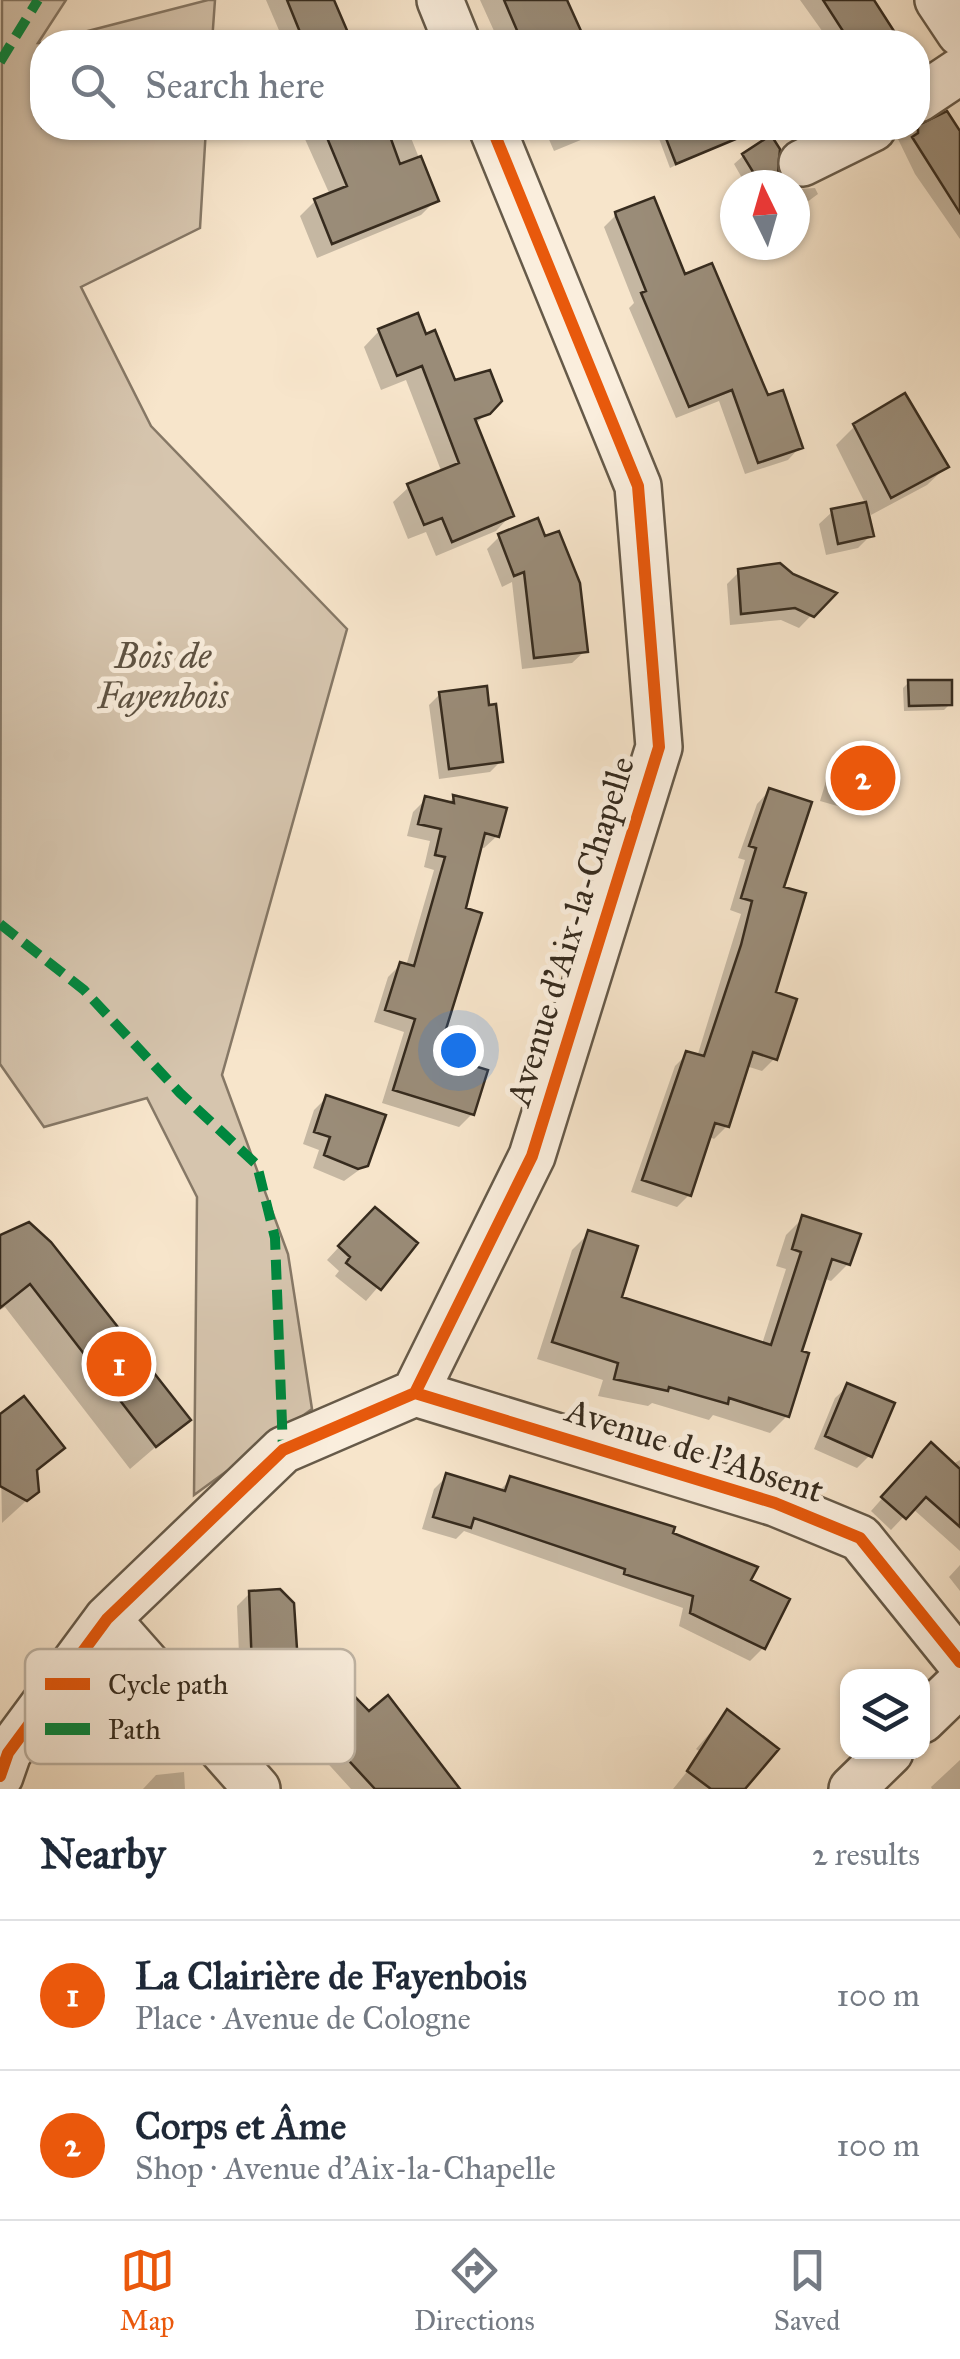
<!DOCTYPE html>
<html lang="en">
<head>
<meta charset="utf-8">
<style>
  :root { --surface:#fff; --page:#f6f6f7; --text:#1f2937; --muted:#747a83; --line:#e0e1e3; --accent:#ea580c }
  body { margin:0; font-family:"IM FELL Great Primer",serif; background:var(--page); color:var(--text) }
  .controls { position:absolute; right:30px; bottom:30px; display:grid; overflow:hidden; border-radius:20px; box-shadow:0 2px 8px #0004 }
  .controls button { width:90px; height:90px; display:grid; place-items:center; padding:0; border:0; border-bottom:2px solid var(--line); background:var(--surface); color:var(--text); font:50px sans-serif }
  .compass { position:absolute; left:720px; top:170px; width:90px; height:90px; border-radius:50%; background:var(--surface); box-shadow:0 2px 8px #0004; rotate:355deg }
  .you { position:absolute; left:458px; top:1050px; width:35px; height:35px; margin:-25px; border:8px solid #fff; border-radius:50%; background:#1a73e8; box-shadow:0 0 0 15px #1a73e833 }
  .badge { display:grid; place-items:center; width:65px; height:65px; border-radius:50%; background:var(--accent); color:#fff; font-size:32px; font-weight:700 }
  .pin { position:absolute; translate:-50% -50%; border:5px solid #fff; box-shadow:0 2px 10px #0006 }
  .list { margin:0; padding:0; list-style:none }
  h2 { display:flex; justify-content:space-between; align-items:center; height:130px; margin:0; padding:0 40px; font-size:42px }
  h2 small { font-size:32px; font-weight:400; color:var(--muted) }
  .list li { display:grid; grid-template-columns:65px 1fr auto; gap:30px; align-items:center; box-sizing:border-box; height:150px; padding:0 40px; border-top:2px solid var(--line) }
  .list b { display:block; font-size:38px; white-space:nowrap }
  .list p { margin:0; font-size:32px; white-space:nowrap; color:var(--muted) }
  .list em { font-size:32px; font-style:normal; color:var(--muted) }
  .icon { flex:none; width:55px; height:55px; fill:none; stroke:currentColor; stroke-width:2; stroke-linecap:round; stroke-linejoin:round }
  .map { position:relative; flex:none; width:960px; height:1789px; overflow:hidden }
  .search { position:absolute; background:var(--surface); box-shadow:0 2px 8px #0004; left:30px; right:30px; top:30px; height:110px; display:flex; align-items:center; gap:25px; box-sizing:border-box; padding:0 35px; border-radius:40px; color:var(--muted); font-size:38px }
  .sheet { height:430px; background:var(--surface) }
  nav { display:flex; justify-content:space-around; align-items:center; box-sizing:border-box; height:140px; border-top:2px solid var(--line); background:var(--surface); font-size:28px; color:var(--muted) }
  nav a { display:grid; justify-items:center; gap:5px }
  nav .on { color:var(--accent) }
  .map>svg:first-child { display:block }
</style>
</head>
<body>
<div class="map">
<svg width="960" height="1789" viewBox="0 0 960 1789">
  <rect width="100%" height="100%" fill="#f7e5cb"/>
  <filter id="stains"><feTurbulence type="fractalNoise" baseFrequency=".002" numOctaves="4"/><feColorMatrix values="0 0 0 0 .2 0 0 0 0 .09 0 0 0 0 .02 0 0 0 .5 -.17"/></filter>
  <radialGradient id="worn" r=".72"><stop offset=".6" stop-color="#630" stop-opacity="0"/><stop offset="1" stop-color="#630" stop-opacity=".3"/></radialGradient>
  <!-- green -->
  <path fill="#d6c5ae" stroke="#867866" stroke-width="2.5" d="M 2,0 L 66,0 L 38,43 L 42,43 L 42,128 L 206,128 L 200,228 L 81,287 L 151,426 L 347,629 L 222,1075 L 288,1254 L 312,1409 L 194,1495 L 197,1197 L 147,1098 L 44,1127 L 0,1064 Z
    M 208,0 L 215,0 L 212,42 L 45,42 Z"/>
  <!-- shadow -->
  <path fill="#0003" d="M 266,0 L 333,0 L 351,42 L 284,42 Z
    M 480,0 L 569,0 L 566,3 L 581,37 L 575,42 L 499,42 Z
    M 800,0 L 872,0 L 900,42 L 830,42 Z
    M 300,128 L 407,128 L 436,200 L 421,215 L 317,258 L 300,216 L 315,201 L 330,195 Z
    M 544,128 L 597,128 L 588,137 L 554,151 Z
    M 655,128 L 715,128 L 721,143 L 670,168 Z
    M 906,128 L 960,136 L 960,239 L 915,174 L 897,137 Z
    M 743,156 L 777,177 L 789,185 L 746,185 L 734,164 Z
    M 815,188 L 818,194 L 795,211 L 795,189 Z
    M 617,214 L 684,278 L 800,447 L 788,460 L 745,474 L 719,401 L 676,418 L 629,308 L 634,303 L 604,227 Z
    M 379,331 L 424,337 L 453,383 L 499,400 L 475,425 L 511,515 L 496,531 L 436,556 L 426,532 L 408,539 L 393,502 L 409,487 L 442,473 L 406,380 L 381,390 L 364,347 Z
    M 855,426 L 946,467 L 927,485 L 871,515 L 836,445 Z
    M 832,512 L 871,535 L 858,548 L 826,555 L 819,524 Z
    M 500,536 L 585,651 L 572,663 L 522,669 L 512,582 L 502,587 L 487,549 Z
    M 740,571 L 792,576 L 832,594 L 799,628 L 781,620 L 730,625 L 727,584 Z
    M 909,682 L 950,704 L 944,710 L 904,711 L 903,688 Z
    M 440,694 L 487,707 L 501,761 L 490,772 L 439,779 L 429,705 Z
    M 842,756 L 881,802 L 869,815 L 820,801 L 830,768 Z
    M 769,791 L 781,888 L 773,994 L 775,1058 L 762,1071 L 746,1066 L 727,1126 L 714,1139 L 708,1136 L 689,1195 L 677,1207 L 631,1192 L 675,1066 L 687,1054 L 697,1057 L 741,914 L 730,910 L 745,860 L 738,858 L 757,804 Z
    M 453,798 L 497,836 L 484,848 L 479,847 L 435,1056 L 472,1114 L 459,1127 L 382,1103 L 404,1032 L 374,1022 L 388,977 L 401,964 L 406,966 L 434,870 L 424,867 L 430,841 L 407,836 L 413,812 L 426,799 L 447,804 Z
    M 326,1098 L 366,1165 L 344,1181 L 313,1168 L 319,1150 L 303,1144 L 314,1110 Z
    M 803,1218 L 848,1264 L 831,1281 L 823,1278 L 799,1352 L 787,1416 L 770,1433 L 713,1415 L 709,1420 L 652,1403 L 648,1406 L 598,1396 L 603,1380 L 537,1359 L 572,1250 L 589,1233 L 619,1299 L 762,1344 L 786,1269 L 776,1266 L 786,1235 Z
    M 362,1222 L 415,1244 L 366,1301 L 335,1276 L 339,1271 L 327,1260 Z
    M 0,1240 L 187,1420 L 130,1469 L 5,1307 L 0,1310 Z
    M 848,1386 L 870,1455 L 857,1468 L 814,1449 L 835,1398 Z
    M 0,1417 L 62,1447 L 35,1474 L 37,1491 L 2,1523 Z
    M 918,1458 L 951,1465 L 960,1460 L 960,1551 L 912,1508 L 891,1530 L 871,1511 Z
    M 447,1476 L 498,1492 L 511,1479 L 670,1534 L 786,1600 L 763,1648 L 750,1661 L 679,1626 L 683,1608 L 464,1531 L 456,1539 L 422,1529 L 434,1489 Z
    M 960,1565 L 960,1591 L 949,1577 Z
    M 250,1593 L 295,1663 L 282,1676 L 240,1679 L 237,1606 Z
    M 326,1670 L 369,1715 L 457,1789 L 351,1789 L 282,1713 Z
    M 728,1712 L 743,1789 L 673,1789 L 702,1753 L 696,1749 Z
    M 960,1760 L 960,1789 L 932,1789 L 931,1787 Z
    M 184,1772 L 185,1789 L 143,1789 L 156,1775 Z"/>
  <!-- building -->
  <path fill="#9a8c78" stroke="#362b1e" stroke-width="2.5" d="M 287,0 L 334,0 L 352,42 L 304,42 Z
    M 504,0 L 567,0 L 586,42 L 522,42 Z
    M 823,0 L 874,0 L 901,42 L 850,42 Z
    M 947,111 L 960,131 L 960,213 L 912,137 L 918,133 L 918,125 Z
    M 323,128 L 387,128 L 400,164 L 421,156 L 439,201 L 332,244 L 314,199 L 347,186 Z
    M 662,128 L 762,128 L 676,164 Z
    M 771,135 L 780,149 L 778,174 L 788,185 L 761,185 L 742,154 Z
    M 654,197 L 685,274 L 712,263 L 768,395 L 783,390 L 803,448 L 758,463 L 732,390 L 689,407 L 641,293 L 646,291 L 616,216 L 615,212 Z
    M 418,313 L 426,334 L 435,330 L 455,380 L 490,370 L 502,401 L 490,414 L 475,419 L 514,516 L 452,542 L 442,518 L 424,525 L 407,484 L 459,463 L 422,366 L 397,376 L 378,329 Z
    M 905,393 L 949,467 L 891,498 L 853,424 Z
    M 866,502 L 874,536 L 838,544 L 831,509 Z
    M 538,518 L 545,536 L 559,531 L 580,583 L 588,652 L 534,658 L 524,572 L 514,576 L 498,534 Z
    M 780,563 L 793,574 L 837,593 L 814,617 L 795,608 L 741,614 L 738,569 Z
    M 908,680 L 952,680 L 952,705 L 909,706 Z
    M 487,686 L 489,705 L 496,704 L 503,762 L 449,769 L 439,692 Z
    M 842,753 L 894,768 L 883,804 L 831,788 Z
    M 769,788 L 812,802 L 784,887 L 806,893 L 776,992 L 797,999 L 777,1060 L 753,1052 L 729,1127 L 715,1123 L 691,1196 L 642,1180 L 686,1051 L 704,1056 L 741,945 L 752,901 L 741,898 L 756,848 L 749,846 Z
    M 453,795 L 507,808 L 499,837 L 485,833 L 466,908 L 482,913 L 438,1055 L 488,1070 L 474,1115 L 393,1090 L 415,1019 L 385,1010 L 400,962 L 414,966 L 445,857 L 435,855 L 441,829 L 418,824 L 425,796 L 454,803 Z
    M 326,1095 L 386,1115 L 368,1166 L 358,1169 L 324,1155 L 330,1137 L 314,1132 Z
    M 375,1207 L 418,1243 L 381,1290 L 346,1263 L 350,1257 L 338,1246 Z
    M 802,1215 L 861,1234 L 850,1265 L 832,1259 L 802,1351 L 809,1353 L 789,1417 L 729,1398 L 728,1404 L 669,1387 L 668,1391 L 614,1379 L 618,1363 L 552,1342 L 588,1230 L 638,1246 L 622,1297 L 771,1345 L 801,1252 L 792,1249 Z
    M 29,1222 L 51,1242 L 191,1420 L 156,1447 L 30,1284 L 0,1308 L 0,1235 Z
    M 847,1383 L 895,1403 L 872,1457 L 825,1436 Z
    M 24,1396 L 65,1448 L 37,1470 L 39,1492 L 27,1501 L 0,1486 L 0,1414 Z
    M 931,1442 L 960,1469 L 960,1527 L 926,1497 L 906,1519 L 881,1497 Z
    M 446,1473 L 505,1491 L 510,1476 L 675,1527 L 673,1533 L 758,1567 L 751,1580 L 790,1599 L 765,1649 L 690,1613 L 693,1596 L 624,1574 L 625,1569 L 474,1518 L 471,1528 L 433,1517 Z
    M 280,1589 L 294,1603 L 298,1664 L 252,1668 L 249,1591 Z
    M 326,1667 L 369,1711 L 388,1695 L 460,1789 L 375,1789 L 292,1699 Z
    M 727,1709 L 779,1749 L 745,1789 L 711,1789 L 687,1771 Z"/>
  <g fill="none" stroke-linecap="round" stroke-linejoin="round">
    <!-- minor casing -->
    <g stroke="#665a49" stroke-width="50">
      <path id="minor" d="M 440,0 L 457,42
        M 938,0 L 960,33
        M 918,99 L 960,71
        M 802,163 L 873,128
        M 415,1393 L 532,1156 L 659,747 L 638,486 L 492,128
        M 415,1393 L 775,1503 L 860,1538 L 960,1662
        M 107,1619 L 257,1789
        M 922,1720 L 960,1683
        M 0,1776 L 8,1753 L 107,1619 L 283,1450 L 415,1393
        M 852,1789 L 890,1752"/>
    </g>
    <!-- minor -->
    <use href="#minor" stroke="#faeedd" stroke-width="45"/>
    <!-- quiet -->
    <path stroke="#00873e" stroke-width="10" stroke-dasharray="20 10" stroke-linecap="butt" d="M 0,62 L 38,0
      M 0,924 L 84,990 L 180,1093 L 257,1165 L 275,1238 L 283,1450"/>
    <!-- cycleway casing -->
    <g stroke="#faeedd" stroke-width="19">
      <path id="cycleway" d="M 415,1393 L 532,1156 L 659,747 L 638,486 L 492,128
        M 415,1393 L 775,1503 L 860,1538 L 960,1662
        M 0,1776 L 8,1753 L 107,1619 L 283,1450 L 415,1393"/>
    </g>
    <!-- cycleway -->
    <use href="#cycleway" stroke="#e8590c" stroke-width="12"/>
  </g>
  <g text-anchor="middle" stroke-width="10" stroke-linejoin="round" paint-order="stroke">
    <!-- park labels -->
    <g font-size="35" font-style="italic" fill="#5e5242" stroke="#faeedd">
      <text x="163" y="668">Bois de<tspan x="163" dy="40">Fayenbois</tspan></text>
    </g>
    <!-- street labels -->
    <g font-size="35" fill="#362b1e" stroke="#faeedd">
      <text transform="translate(570 931) rotate(-73)" y="12">Avenue d'Aix-la-Chapelle</text>
      <text transform="translate(695 1450) rotate(18)" y="12">Avenue de l'Absent</text>
    </g>
  </g>
  <!-- legend -->
  <rect x="25" y="1649" width="330" height="115" rx="15" fill="#faeedd" stroke="#bfb4a4" stroke-width="2.5"/>
  <rect x="45" y="1678" width="45" height="12" fill="#e8590c"/>
  <rect x="45" y="1723" width="45" height="12" fill="#00873e"/>
  <g font-size="28" fill="#362b1e">
    <text x="108" y="1694">Cycle path</text>
    <text x="108" y="1739">Path</text>
  </g>
  <rect width="100%" height="100%" filter="url(#stains)"/>
  <rect width="100%" height="100%" fill="url(#worn)"/>
</svg>
<div class="controls">
<button><svg class="icon" aria-label="layers" viewBox="0 0 24 24"><path d="M12 4l9 5-9 5-9-5zM3 14l9 5 9-5"/></svg></button>
</div>
<svg class="compass" viewBox="-18 -18 36 36"><path d="M0-13l5 13h-10z" fill="#e53935"/><path d="M0 13l5-13h-10z" fill="#747a83"/></svg>
<div class="you"></div>
<div class="pin badge" style="left:119px;top:1364px">1</div>
<div class="pin badge" style="left:863px;top:778px">2</div>
<div class="search"><svg class="icon" aria-label="search" viewBox="0 0 24 24"><circle cx="10" cy="10" r="6"/><path d="M15 15l6 6"/></svg>Search here</div>
</div>
<section class="sheet">
<h2>Nearby<small>2 results</small></h2>
<ul class="list">
<li><span class="badge">1</span><div><b>La Clairière de Fayenbois</b><p>Place · Avenue de Cologne</p></div><em>100 m</em></li>
<li><span class="badge">2</span><div><b>Corps et Âme</b><p>Shop · Avenue d'Aix-la-Chapelle</p></div><em>100 m</em></li>
</ul>
</section>
<nav>
<a class="on"><svg class="icon" aria-label="map" viewBox="0 0 24 24"><path d="M3 6l6-2 6 2 6-2v14l-6 2-6-2-6 2zM9 4v14M15 6v14"/></svg>Map</a>
<a><svg class="icon" aria-label="directions" viewBox="0 0 24 24"><path d="M12 3l9 9-9 9-9-9zM9 14v-3h6M13 9l2 2-2 2"/></svg>Directions</a>
<a><svg class="icon" aria-label="saved" viewBox="0 0 24 24"><path d="M7 4h10v16l-5-4-5 4z"/></svg>Saved</a>
</nav>
</body>
</html>
